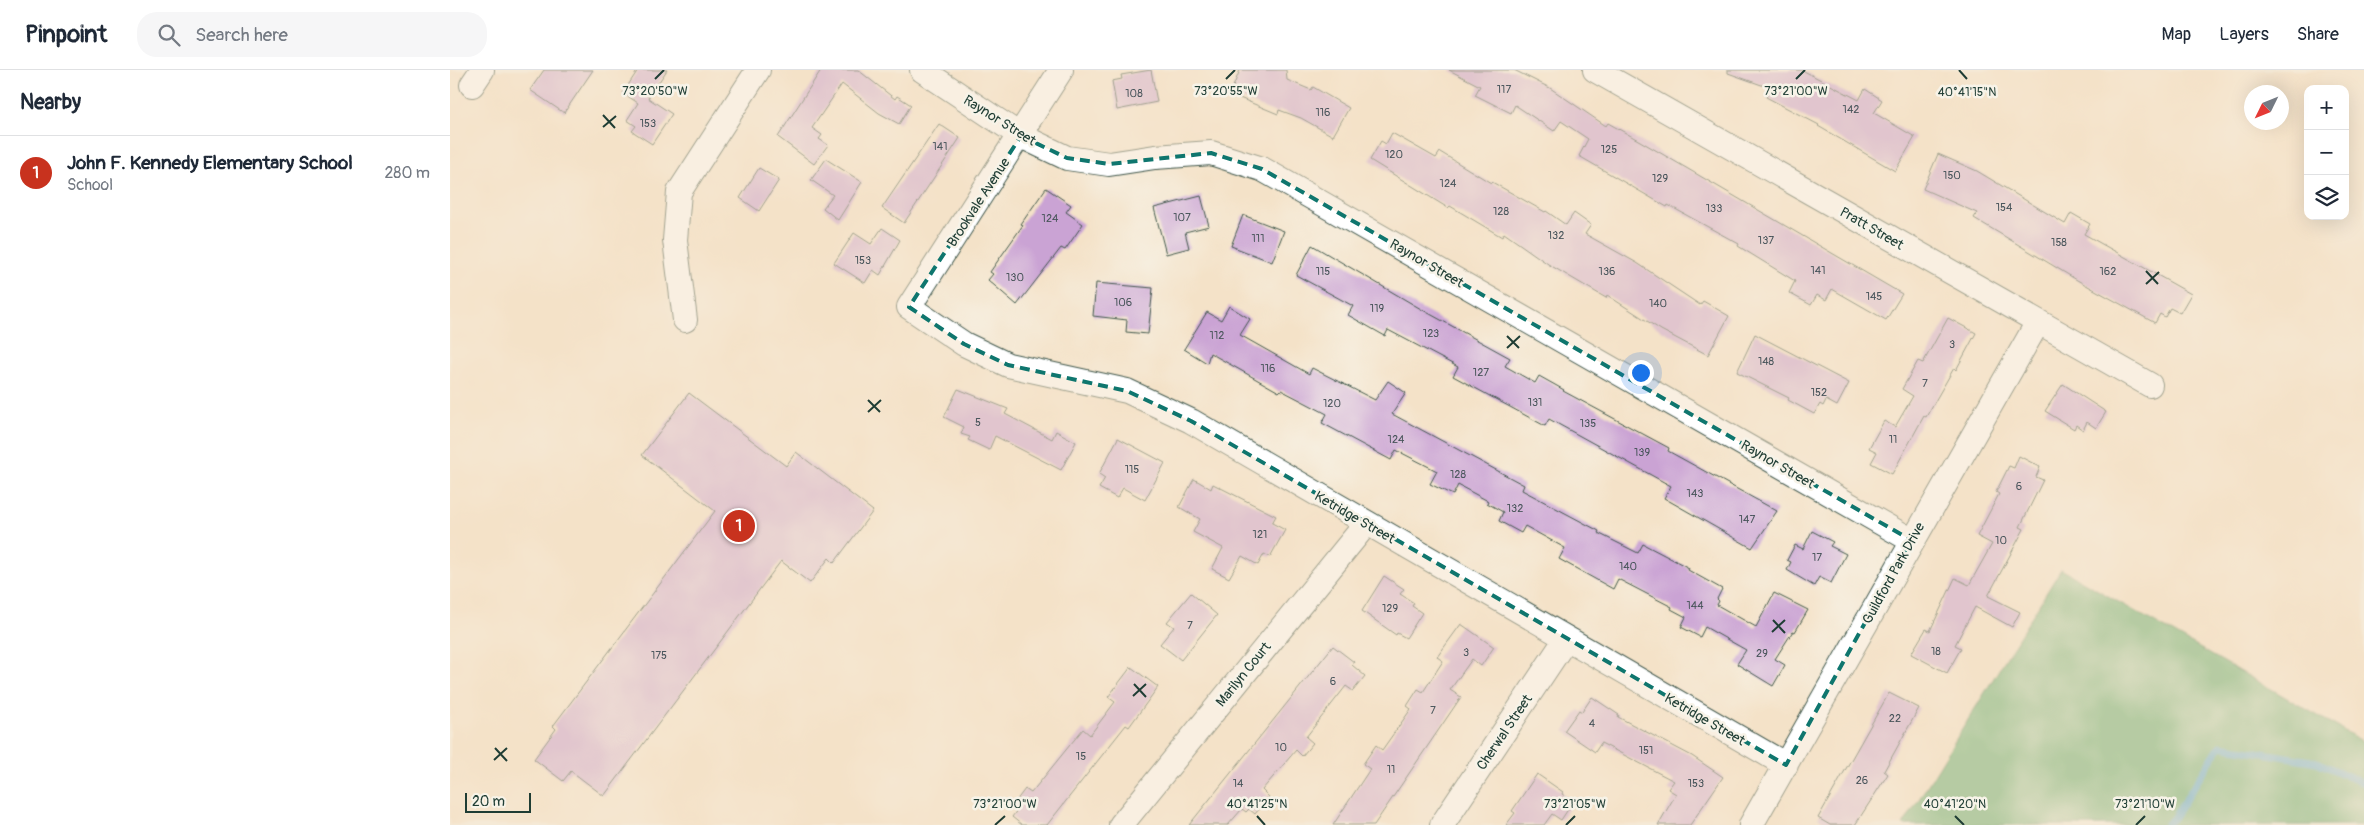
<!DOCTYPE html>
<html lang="en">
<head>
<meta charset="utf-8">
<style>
  :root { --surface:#fff; --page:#f6f6f7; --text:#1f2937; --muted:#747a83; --line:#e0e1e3; --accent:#c8321e }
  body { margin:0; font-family:Pangolin,sans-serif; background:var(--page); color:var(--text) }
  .controls { position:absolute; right:15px; top:15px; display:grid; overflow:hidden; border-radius:10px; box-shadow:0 5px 20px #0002 }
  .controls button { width:45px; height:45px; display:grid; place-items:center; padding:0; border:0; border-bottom:1px solid var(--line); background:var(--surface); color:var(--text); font:25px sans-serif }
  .compass { position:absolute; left:1794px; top:15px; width:45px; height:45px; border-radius:50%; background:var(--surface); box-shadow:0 5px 20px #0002; rotate:227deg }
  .scale { position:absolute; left:15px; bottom:12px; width:66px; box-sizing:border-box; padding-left:5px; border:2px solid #1f3d34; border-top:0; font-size:14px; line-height:18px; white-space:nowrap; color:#1f3d34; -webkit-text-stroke:4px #f7f3e8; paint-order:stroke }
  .you { position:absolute; left:1190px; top:302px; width:18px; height:18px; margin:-12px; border:4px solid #fff; border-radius:50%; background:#1a73e8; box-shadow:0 0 0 8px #1a73e833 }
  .badge { display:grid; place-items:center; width:32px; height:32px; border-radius:50%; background:var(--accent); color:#fff; font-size:16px; font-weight:700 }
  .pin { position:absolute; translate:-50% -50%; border:2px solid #fff; box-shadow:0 1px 5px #0006 }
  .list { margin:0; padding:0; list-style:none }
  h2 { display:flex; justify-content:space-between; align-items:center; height:65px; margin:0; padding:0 20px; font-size:21px }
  h2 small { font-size:16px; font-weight:400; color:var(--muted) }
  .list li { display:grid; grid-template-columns:32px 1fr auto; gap:15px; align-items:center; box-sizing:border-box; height:75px; padding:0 20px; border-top:1px solid var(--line) }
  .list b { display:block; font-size:19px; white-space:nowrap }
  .list p { margin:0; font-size:16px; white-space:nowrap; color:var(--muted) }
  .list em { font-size:16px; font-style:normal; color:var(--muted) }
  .icon { flex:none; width:28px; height:28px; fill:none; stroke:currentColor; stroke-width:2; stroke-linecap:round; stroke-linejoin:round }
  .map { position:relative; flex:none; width:1914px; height:755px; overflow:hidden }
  header { display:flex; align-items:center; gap:30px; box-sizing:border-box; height:70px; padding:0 25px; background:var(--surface); border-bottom:1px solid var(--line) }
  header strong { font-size:24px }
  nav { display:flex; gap:28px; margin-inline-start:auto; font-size:18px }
  .search { width:350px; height:45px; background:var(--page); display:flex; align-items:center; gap:12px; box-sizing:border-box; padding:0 18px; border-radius:20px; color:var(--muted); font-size:19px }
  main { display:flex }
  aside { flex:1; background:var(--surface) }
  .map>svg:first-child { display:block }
</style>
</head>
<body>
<header>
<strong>Pinpoint</strong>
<div class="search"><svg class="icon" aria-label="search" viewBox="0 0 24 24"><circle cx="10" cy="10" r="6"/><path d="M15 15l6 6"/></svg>Search here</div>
<nav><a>Map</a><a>Layers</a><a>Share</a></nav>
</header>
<main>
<aside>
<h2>Nearby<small></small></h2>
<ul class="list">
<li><span class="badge">1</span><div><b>John F. Kennedy Elementary School</b><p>School</p></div><em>280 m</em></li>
</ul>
</aside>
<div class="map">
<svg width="1914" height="755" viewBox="0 0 1914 755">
  <rect width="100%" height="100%" fill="#f7f3e8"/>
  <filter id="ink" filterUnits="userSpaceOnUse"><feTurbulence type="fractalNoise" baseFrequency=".02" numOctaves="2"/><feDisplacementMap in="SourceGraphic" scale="10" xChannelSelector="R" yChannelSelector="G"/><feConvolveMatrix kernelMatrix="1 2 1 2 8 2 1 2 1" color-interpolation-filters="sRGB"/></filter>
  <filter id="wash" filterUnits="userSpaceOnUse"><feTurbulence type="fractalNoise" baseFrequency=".0096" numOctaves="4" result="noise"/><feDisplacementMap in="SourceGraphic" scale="20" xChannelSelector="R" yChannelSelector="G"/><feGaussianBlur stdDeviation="1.12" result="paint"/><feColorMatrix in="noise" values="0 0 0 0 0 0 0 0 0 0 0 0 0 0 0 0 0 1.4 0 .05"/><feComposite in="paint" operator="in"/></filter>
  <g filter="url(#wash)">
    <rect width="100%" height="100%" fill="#f4e2c8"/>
    <!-- forest -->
    <path fill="#6ab075" stroke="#447654" d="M 1611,499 L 1914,672 L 1914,755 L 1453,755 Z"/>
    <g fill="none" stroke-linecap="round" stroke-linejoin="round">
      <!-- stream -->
      <path stroke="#54a8d0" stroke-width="7" d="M 1717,755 L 1724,747 L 1770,676 L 1867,692 L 1911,712"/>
    </g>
    <g id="blocks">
      <!-- building -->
      <path fill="#caa3d4" d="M 94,0 L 143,0 L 114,43 L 80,20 Z
        M 188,0 L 217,0 L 198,28 L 222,44 L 202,74 L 182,61 L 186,56 L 177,50 L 188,33 L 173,23 Z
        M 371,0 L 408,0 L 445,29 L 447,26 L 461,35 L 449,54 L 429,43 L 392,14 L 362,58 L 372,65 L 369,69 L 378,75 L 364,94 L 328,67 Z
        M 701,0 L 707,32 L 667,40 L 662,11 L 672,9 L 671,5 Z
        M 790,0 L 836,0 L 837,10 L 861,20 L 863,17 L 899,38 L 883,66 L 851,48 L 829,40 L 828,44 L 780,24 Z
        M 999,0 L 1064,0 L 1100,18 L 1156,56 L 1158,53 L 1190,71 L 1452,224 L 1436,250 L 1382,219 L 1376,230 L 1367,225 L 1361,235 L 1339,223 L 1345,211 L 1288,176 L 1289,174 L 1218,135 L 1217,137 L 1129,86 L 1138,69 L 1111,51 L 1104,61 L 1065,35 L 1061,43 L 1025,25 L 1030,16 Z
        M 1278,0 L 1352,0 L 1409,30 L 1415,19 L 1432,30 L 1424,43 L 1465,67 L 1445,101 L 1368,56 L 1369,55 L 1316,27 L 1320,18 L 1278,3 Z
        M 489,54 L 510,68 L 454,153 L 432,138 Z
        M 942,63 L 986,88 L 990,82 L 1041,113 L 1042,112 L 1095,142 L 1096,141 L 1116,155 L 1124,143 L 1141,155 L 1135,164 L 1187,193 L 1250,235 L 1253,231 L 1279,246 L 1258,285 L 1211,260 L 1157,225 L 1156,228 L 1098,194 L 1054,163 L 1052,167 L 1000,136 L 998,138 L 920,90 L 931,71 L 936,74 Z
        M 1488,84 L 1527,101 L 1615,154 L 1621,143 L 1640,154 L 1634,164 L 1741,224 L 1730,243 L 1720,238 L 1715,247 L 1710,244 L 1705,253 L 1627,210 L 1524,148 L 1527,143 L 1473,119 Z
        M 376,89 L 412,112 L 388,150 L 373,138 L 383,125 L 361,110 Z
        M 309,98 L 329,110 L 309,141 L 290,128 Z
        M 596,118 L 621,135 L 616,142 L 633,154 L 615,180 L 611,178 L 567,235 L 538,210 L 543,204 L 540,202 L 573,155 L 571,154 Z
        M 751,126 L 759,156 L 735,162 L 739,178 L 716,184 L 704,138 Z
        M 793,145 L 834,161 L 822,192 L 781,176 Z
        M 432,158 L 450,170 L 430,205 L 423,200 L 415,213 L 384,193 L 404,163 L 421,174 Z
        M 862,175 L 971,239 L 1060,288 L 1055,296 L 1085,313 L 1089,306 L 1114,320 L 1113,321 L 1219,378 L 1218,381 L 1327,441 L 1302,478 L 1214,428 L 1221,416 L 1099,349 L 1095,356 L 1003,306 L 1008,297 L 938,260 L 935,266 L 898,245 L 903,236 L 846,205 Z
        M 646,213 L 703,218 L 698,264 L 676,262 L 677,250 L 643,246 Z
        M 779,236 L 800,249 L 790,265 L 859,304 L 862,298 L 925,330 L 938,311 L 956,323 L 942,344 L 1074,415 L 1072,420 L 1149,461 L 1148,463 L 1188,483 L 1193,474 L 1239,498 L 1238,500 L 1272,519 L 1267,529 L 1269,531 L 1267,535 L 1306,557 L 1324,523 L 1358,540 L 1345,562 L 1343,561 L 1325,589 L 1335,595 L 1323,616 L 1287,594 L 1296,580 L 1255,557 L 1250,567 L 1231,557 L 1236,547 L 1221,539 L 1222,537 L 1168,509 L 1163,519 L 1109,489 L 1115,478 L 1075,456 L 1071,463 L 1049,451 L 1053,442 L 1037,433 L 1038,431 L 1008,415 L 1003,425 L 980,414 L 987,401 L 946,380 L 941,390 L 872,353 L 877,344 L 831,320 L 829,322 L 760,283 L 757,293 L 734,279 L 757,242 L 771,250 Z
        M 1498,248 L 1526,263 L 1506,300 L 1504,298 L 1476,347 L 1474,346 L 1442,404 L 1421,393 L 1427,382 L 1419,378 L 1434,351 L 1445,357 L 1463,326 L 1452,319 L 1468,291 L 1473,293 Z
        M 1305,264 L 1399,313 L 1387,336 L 1376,330 L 1373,336 L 1370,334 L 1364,344 L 1338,330 L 1339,328 L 1287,302 Z
        M 1613,314 L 1656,342 L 1646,358 L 1637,352 L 1633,360 L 1626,355 L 1624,359 L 1595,341 Z
        M 508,319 L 558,339 L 555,344 L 602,369 L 606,361 L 626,372 L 611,400 L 545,366 L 539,380 L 518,370 L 520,367 L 511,364 L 514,357 L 494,347 Z
        M 239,323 L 336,396 L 346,382 L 423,441 L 384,493 L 379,488 L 360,513 L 331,491 L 154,726 L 121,701 L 113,711 L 84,689 L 106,659 L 103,656 L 265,441 L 192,385 Z
        M 668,368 L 715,393 L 695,430 L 673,418 L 667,428 L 649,418 L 655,408 L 649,404 Z
        M 1569,386 L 1590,397 L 1586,407 L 1593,410 L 1570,457 L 1574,459 L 1538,526 L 1570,542 L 1562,557 L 1525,537 L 1505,575 L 1511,578 L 1497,603 L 1461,584 L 1476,559 L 1480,561 L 1505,508 L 1519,515 L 1542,474 L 1527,466 L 1549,424 L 1546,422 L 1559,396 L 1564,398 Z
        M 744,409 L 761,419 L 763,414 L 826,446 L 822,453 L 835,460 L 820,487 L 814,484 L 808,495 L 792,486 L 779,508 L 762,499 L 773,478 L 743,462 L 750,449 L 729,437 Z
        M 1362,461 L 1383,472 L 1380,476 L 1396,484 L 1381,513 L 1369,507 L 1364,516 L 1337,500 L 1341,492 L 1337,490 L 1345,475 L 1353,479 Z
        M 934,506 L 954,519 L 950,524 L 964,533 L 962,536 L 972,543 L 956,568 L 947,563 L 946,565 L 912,541 Z
        M 741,523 L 767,545 L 731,590 L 710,574 L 724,557 L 717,552 Z
        M 1011,554 L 1044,577 L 1031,596 L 1022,589 L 1000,620 L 1011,627 L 924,755 L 883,755 L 920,699 L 913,694 L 926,675 L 932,680 L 961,639 L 957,636 L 968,619 L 973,622 L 993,591 L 987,587 Z
        M 883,576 L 904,592 L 902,595 L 915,606 L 903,621 L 896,616 L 856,667 L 863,673 L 852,686 L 846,680 L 812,720 L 819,727 L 805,744 L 799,739 L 796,742 L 792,739 L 778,755 L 739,755 Z
        M 681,597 L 708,617 L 679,657 L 676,655 L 597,755 L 572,755 L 562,747 L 568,739 L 563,735 L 575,719 L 581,723 L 633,659 L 640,665 L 665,632 L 658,627 Z
        M 1439,623 L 1469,638 L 1434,701 L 1438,704 L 1405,755 L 1380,755 L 1368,748 Z
        M 1142,627 L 1169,645 L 1168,647 L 1242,686 L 1273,707 L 1240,755 L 1208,755 L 1226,724 L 1218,719 L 1224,711 L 1151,673 L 1145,682 L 1114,661 L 1129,640 L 1132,642 Z
        M 1087,704 L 1113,722 L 1112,724 L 1123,732 L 1111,750 L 1102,744 L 1094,755 L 1056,755 L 1065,743 L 1062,741 Z"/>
    </g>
  </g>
  <g filter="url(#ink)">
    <use href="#blocks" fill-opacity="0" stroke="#3f564a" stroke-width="1"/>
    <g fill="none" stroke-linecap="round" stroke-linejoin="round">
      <!-- street casing -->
      <g stroke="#3f564a" stroke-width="26">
        <path id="street" d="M 472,0 L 571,66 L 617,88 L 659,94 L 705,87 L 761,83 L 812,99 L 1461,470
          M 611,0 L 459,237 L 514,274 L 558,295 L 677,321 L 741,351 L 1336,695
          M 1145,0 L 1700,315
          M 22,15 L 32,0
          M 235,250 L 225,170 L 229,122 L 308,0
          M 671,755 L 916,454
          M 992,755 L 1116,569
          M 1301,755 L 1588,252"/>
      </g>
      <!-- street -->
      <use href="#street" stroke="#fff" stroke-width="24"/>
    </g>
  </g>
  <!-- marked area -->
  <path d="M0 0H1914V755H0ZM 571,66 L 617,88 L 659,94 L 761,83 L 812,99 L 1461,470 L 1336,695 L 741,351 L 677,321 L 558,295 L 514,274 L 459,237 Z" fill="#f4e2c8" fill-opacity=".55" fill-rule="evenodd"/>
  <path fill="none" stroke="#0f766e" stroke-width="4" stroke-dasharray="10 6" stroke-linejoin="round" d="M 571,66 L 617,88 L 659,94 L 761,83 L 812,99 L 1461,470 L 1336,695 L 741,351 L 677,321 L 558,295 L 514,274 L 459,237 Z"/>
  <!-- ticks -->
  <path fill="none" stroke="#1f3d34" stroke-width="2" d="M 1509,0 L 1517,9M 205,9 L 214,0M 776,9 L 785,0M 1346,9 L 1355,0M 153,45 L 165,58M 153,57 L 166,46M 1696,201 L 1708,214M 1696,214 L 1709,202M 1057,266 L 1069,278M 1057,278 L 1070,266M 418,330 L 430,342M 418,342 L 431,330M 1323,550 L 1335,563M 1322,562 L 1335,550M 684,614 L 696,627M 683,626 L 696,614M 45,678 L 57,691M 44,690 L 57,678M 807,746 L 815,755M 1505,746 L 1514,755M 545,755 L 555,746M 1116,755 L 1125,746M 1686,755 L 1695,746"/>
  <g text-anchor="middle" stroke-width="5" stroke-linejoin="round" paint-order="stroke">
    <!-- number labels -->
    <g font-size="11" fill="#4a565c">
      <text x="1054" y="23">117</text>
      <text x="684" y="27">108</text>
      <text x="1401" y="43">142</text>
      <text x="873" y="46">116</text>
      <text x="198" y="57">153</text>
      <text x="490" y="80">141</text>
      <text x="1159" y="83">125</text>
      <text x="944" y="88">120</text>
      <text x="1502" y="109">150</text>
      <text x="1210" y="112">129</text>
      <text x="998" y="117">124</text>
      <text x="1554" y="141">154</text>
      <text x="1264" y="142">133</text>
      <text x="1051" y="145">128</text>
      <text x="732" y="151">107</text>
      <text x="600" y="152">124</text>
      <text x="1106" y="169">132</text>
      <text x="808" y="172">111</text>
      <text x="1316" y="174">137</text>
      <text x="1609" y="176">158</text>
      <text x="413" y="194">153</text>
      <text x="1368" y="204">141</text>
      <text x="873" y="205">115</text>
      <text x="1157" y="205">136</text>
      <text x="1658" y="205">162</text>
      <text x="565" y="211">130</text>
      <text x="1424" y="230">145</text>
      <text x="673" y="236">106</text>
      <text x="1208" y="237">140</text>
      <text x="927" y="242">119</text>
      <text x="981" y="267">123</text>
      <text x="767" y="269">112</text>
      <text x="1502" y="278">3</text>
      <text x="1316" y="295">148</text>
      <text x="818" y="302">116</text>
      <text x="1031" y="306">127</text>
      <text x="1475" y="317">7</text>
      <text x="1369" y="326">152</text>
      <text x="1085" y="336">131</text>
      <text x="882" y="337">120</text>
      <text x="528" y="356">5</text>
      <text x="1138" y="357">135</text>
      <text x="946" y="373">124</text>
      <text x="1443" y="373">11</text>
      <text x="1192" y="386">139</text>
      <text x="682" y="403">115</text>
      <text x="1008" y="408">128</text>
      <text x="1569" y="420">6</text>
      <text x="1245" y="427">143</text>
      <text x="1065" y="442">132</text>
      <text x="1297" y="453">147</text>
      <text x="810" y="468">121</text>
      <text x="1551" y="474">10</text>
      <text x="1367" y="491">17</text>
      <text x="1178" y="500">140</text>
      <text x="1245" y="539">144</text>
      <text x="940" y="542">129</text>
      <text x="740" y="559">7</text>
      <text x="1486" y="585">18</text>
      <text x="1016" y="586">3</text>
      <text x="1312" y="587">29</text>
      <text x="209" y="589">175</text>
      <text x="883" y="615">6</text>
      <text x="983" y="644">7</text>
      <text x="1445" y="652">22</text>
      <text x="1142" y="657">4</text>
      <text x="831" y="681">10</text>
      <text x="1196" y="684">151</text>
      <text x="631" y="690">15</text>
      <text x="941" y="703">11</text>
      <text x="1412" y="714">26</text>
      <text x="788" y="717">14</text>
      <text x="1246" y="717">153</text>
    </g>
    <!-- street labels -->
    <g font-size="14" fill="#1f3d34" stroke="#f7f3e8">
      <text transform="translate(550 50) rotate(32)" y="5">Raynor Street</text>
      <text transform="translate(528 132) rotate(-57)" y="5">Brookvale Avenue</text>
      <text transform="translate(1422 158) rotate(30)" y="5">Pratt Street</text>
      <text transform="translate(977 193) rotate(30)" y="5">Raynor Street</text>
      <text transform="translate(1328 394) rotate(30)" y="5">Raynor Street</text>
      <text transform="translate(905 447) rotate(30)" y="5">Ketridge Street</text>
      <text transform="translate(1443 503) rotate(-61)" y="5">Guildford Park Drive</text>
      <text transform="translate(793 604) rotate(-51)" y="5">Marilyn Court</text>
      <text transform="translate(1255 649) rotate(30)" y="5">Ketridge Street</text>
      <text transform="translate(1054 662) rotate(-56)" y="5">Cherwal Street</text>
    </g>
  </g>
  <g font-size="12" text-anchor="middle" fill="#1f3d34" stroke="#f7f3e8" stroke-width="5" stroke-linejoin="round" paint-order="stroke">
    <text x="205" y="25">73°20'50"W</text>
    <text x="776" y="25">73°20'55"W</text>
    <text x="1346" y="25">73°21'00"W</text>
    <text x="1517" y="26">40°41'15"N</text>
    <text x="807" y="738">40°41'25"N</text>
    <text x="1505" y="738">40°41'20"N</text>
    <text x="555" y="738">73°21'00"W</text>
    <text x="1125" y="738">73°21'05"W</text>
    <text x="1695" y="738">73°21'10"W</text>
  </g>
</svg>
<div class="controls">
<button>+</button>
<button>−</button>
<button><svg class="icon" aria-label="layers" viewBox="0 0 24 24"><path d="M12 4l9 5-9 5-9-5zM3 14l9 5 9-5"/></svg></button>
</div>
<svg class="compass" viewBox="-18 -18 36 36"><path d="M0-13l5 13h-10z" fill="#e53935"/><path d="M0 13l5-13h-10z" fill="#747a83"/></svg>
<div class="scale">20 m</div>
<div class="you"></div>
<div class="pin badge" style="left:289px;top:456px">1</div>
</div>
</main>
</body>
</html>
